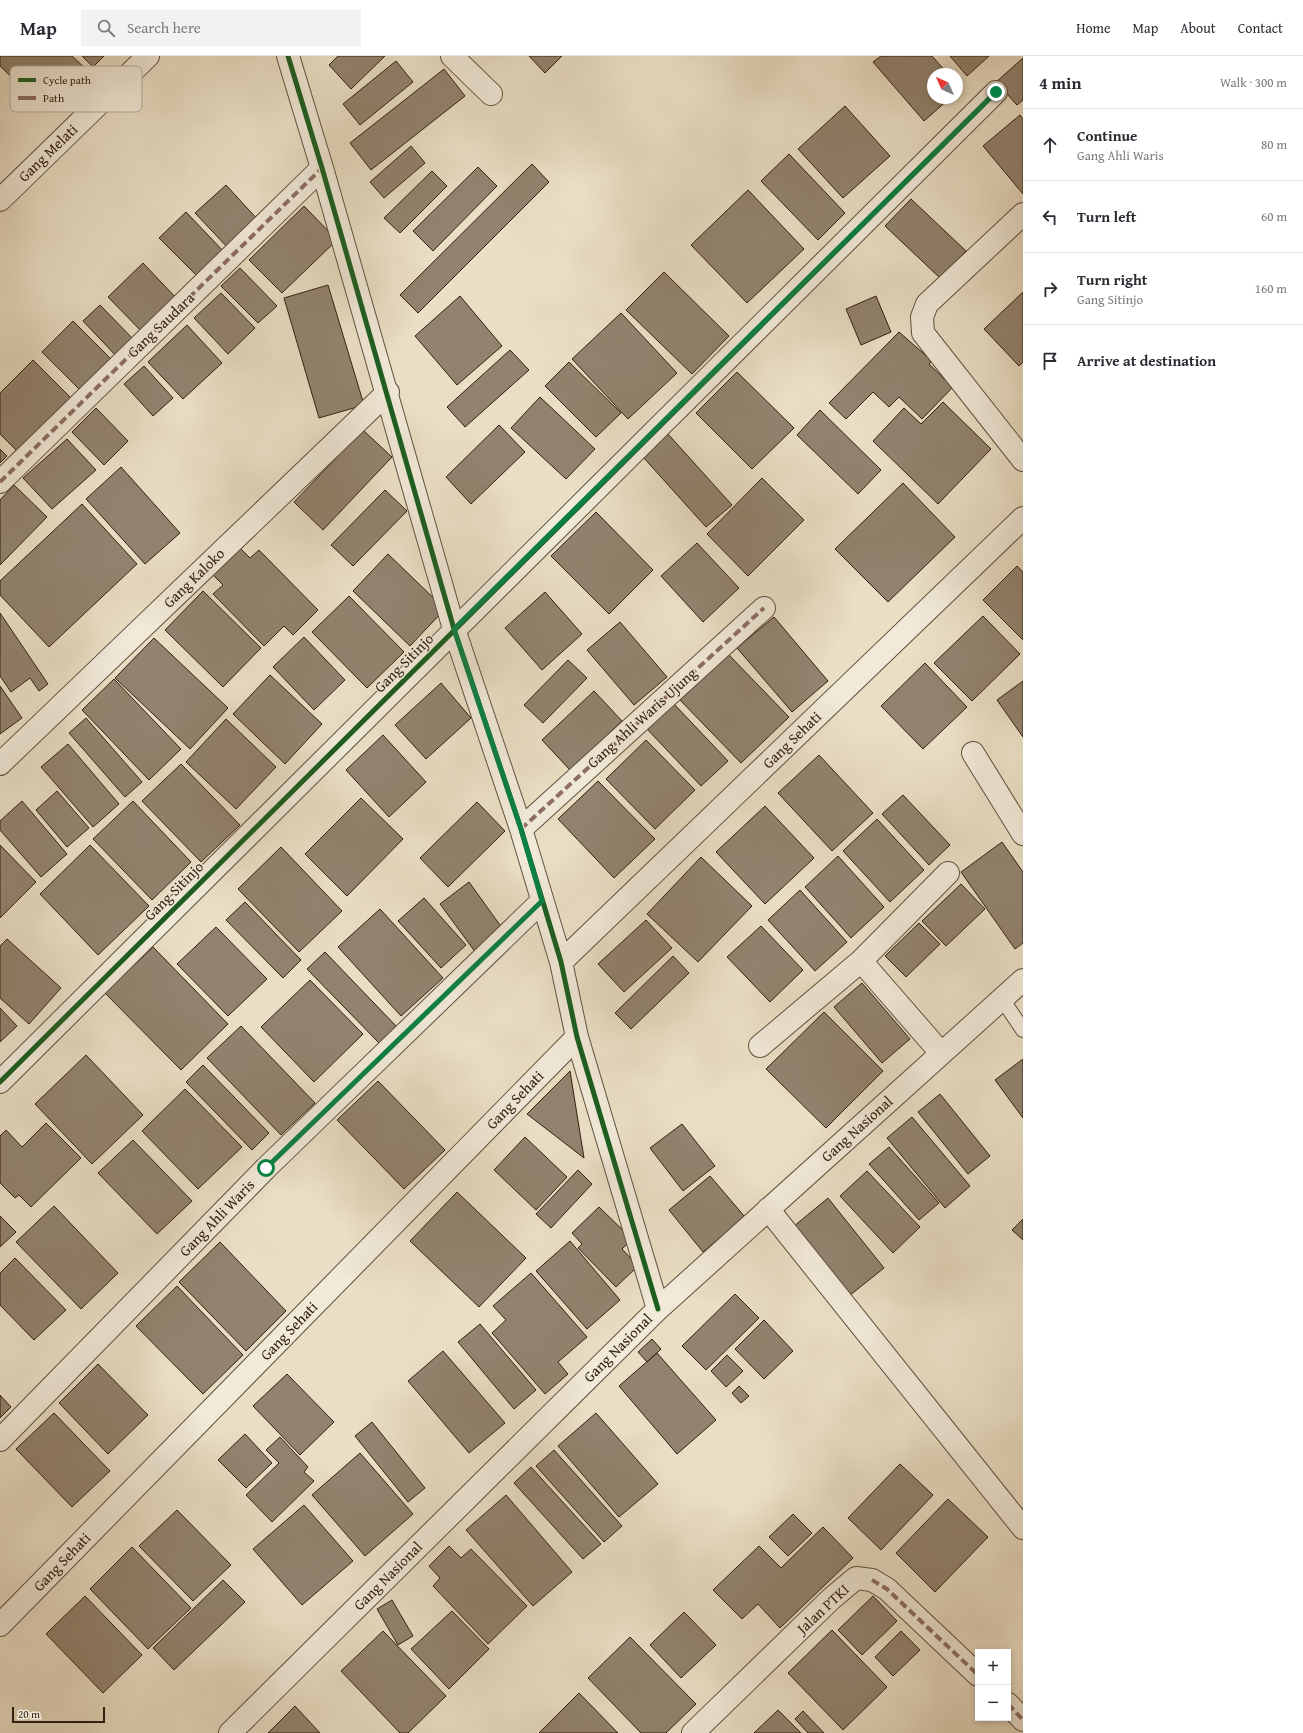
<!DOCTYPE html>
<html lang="en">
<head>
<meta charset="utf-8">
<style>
  :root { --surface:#fff; --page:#f2f2f3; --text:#2b2b33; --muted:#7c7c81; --line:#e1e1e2 }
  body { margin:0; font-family:"Gentium Book Plus",serif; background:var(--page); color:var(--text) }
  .controls { position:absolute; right:12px; bottom:12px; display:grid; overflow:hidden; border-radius:0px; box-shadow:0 2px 6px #0003 }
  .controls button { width:36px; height:36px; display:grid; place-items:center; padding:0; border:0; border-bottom:1px solid var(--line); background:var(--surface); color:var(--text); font:20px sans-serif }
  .compass { position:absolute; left:927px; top:12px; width:36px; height:36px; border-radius:50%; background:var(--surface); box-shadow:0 2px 6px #0003; rotate:315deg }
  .scale { position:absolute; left:12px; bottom:10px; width:93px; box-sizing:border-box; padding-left:4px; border:2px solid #332011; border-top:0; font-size:11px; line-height:14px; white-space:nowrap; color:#332011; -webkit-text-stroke:3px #f1ead9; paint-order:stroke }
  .stop { position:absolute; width:12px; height:12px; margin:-9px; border:3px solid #0b8043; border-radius:50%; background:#fff }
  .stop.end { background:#0b8043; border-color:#fff; box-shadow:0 1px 4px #0008 }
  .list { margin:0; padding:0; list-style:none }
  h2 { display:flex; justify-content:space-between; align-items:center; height:52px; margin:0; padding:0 16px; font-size:17px }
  h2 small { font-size:13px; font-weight:400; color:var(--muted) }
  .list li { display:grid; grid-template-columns:26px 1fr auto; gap:12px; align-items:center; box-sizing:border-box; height:72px; padding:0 16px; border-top:1px solid var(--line) }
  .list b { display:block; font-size:15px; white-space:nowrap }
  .list p { margin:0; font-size:13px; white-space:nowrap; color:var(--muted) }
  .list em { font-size:13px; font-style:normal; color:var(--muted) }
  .icon { flex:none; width:22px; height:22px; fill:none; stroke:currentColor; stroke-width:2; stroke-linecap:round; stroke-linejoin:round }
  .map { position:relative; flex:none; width:1023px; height:1677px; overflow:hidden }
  header { display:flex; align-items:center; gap:24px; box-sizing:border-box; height:56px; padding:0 20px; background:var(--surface); border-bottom:1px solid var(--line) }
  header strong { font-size:19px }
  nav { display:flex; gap:22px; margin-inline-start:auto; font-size:14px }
  .search { width:280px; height:36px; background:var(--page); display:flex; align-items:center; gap:10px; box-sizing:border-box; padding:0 14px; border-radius:0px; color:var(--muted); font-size:15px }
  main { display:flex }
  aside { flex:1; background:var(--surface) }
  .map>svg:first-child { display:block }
</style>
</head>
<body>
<header>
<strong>Map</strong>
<div class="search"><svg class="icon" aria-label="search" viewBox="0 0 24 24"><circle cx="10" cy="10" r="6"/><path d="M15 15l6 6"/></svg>Search here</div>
<nav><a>Home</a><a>Map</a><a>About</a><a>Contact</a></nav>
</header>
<main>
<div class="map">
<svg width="1023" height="1677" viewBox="0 0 1023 1677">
  <rect width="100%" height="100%" fill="#eadfc5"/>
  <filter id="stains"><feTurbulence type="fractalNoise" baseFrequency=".005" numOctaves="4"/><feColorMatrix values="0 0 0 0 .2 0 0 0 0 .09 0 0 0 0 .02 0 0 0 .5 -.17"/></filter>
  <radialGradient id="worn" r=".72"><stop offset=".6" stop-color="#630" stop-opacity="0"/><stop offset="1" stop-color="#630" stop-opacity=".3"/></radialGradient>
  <!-- building -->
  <path fill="#92836f" stroke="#332011" d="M 0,0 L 72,0 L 86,13 L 46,54 L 0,10 Z
    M 82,0 L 104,0 L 93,11 Z
    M 338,0 L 385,0 L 351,33 L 329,9 Z
    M 529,0 L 562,0 L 545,17 Z
    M 881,0 L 932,0 L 948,18 L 933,18 L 933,42 L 950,42 L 924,65 L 873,6 Z
    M 950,0 L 989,0 L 967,20 Z
    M 1023,2 L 1023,44 L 1017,49 L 996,26 Z
    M 396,5 L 413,26 L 360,69 L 343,48 Z
    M 444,13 L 465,40 L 371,114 L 350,87 Z
    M 845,50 L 890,100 L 843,142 L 798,93 Z
    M 1020,59 L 1023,63 L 1023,138 L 983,90 Z
    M 411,90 L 425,107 L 384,142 L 370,126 Z
    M 789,98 L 845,157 L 818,184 L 761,125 Z
    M 532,108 L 549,126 L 418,257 L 400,239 Z
    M 478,111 L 497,130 L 433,195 L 413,175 Z
    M 432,115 L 447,130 L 400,177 L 384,162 Z
    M 226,129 L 259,165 L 229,193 L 195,157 Z
    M 748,134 L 804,193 L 747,247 L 691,189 Z
    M 911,143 L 966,195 L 940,222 L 885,170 Z
    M 304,150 L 337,184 L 282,237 L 249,204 Z
    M 186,156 L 226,198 L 200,223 L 159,182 Z
    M 143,207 L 178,244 L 144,278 L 108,241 Z
    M 240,212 L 277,250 L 258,267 L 221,230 Z
    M 664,216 L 729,280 L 692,318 L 626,254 Z
    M 328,229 L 364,349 L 319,362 L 284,242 Z
    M 1023,236 L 1023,306 L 1019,310 L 984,273 Z
    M 221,237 L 255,272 L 228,298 L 194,262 Z
    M 460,240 L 502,290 L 457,329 L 415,280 Z
    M 876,240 L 891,276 L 861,289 L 846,253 Z
    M 100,249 L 137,287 L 119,303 L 83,265 Z
    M 621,257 L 677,317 L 628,363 L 572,303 Z
    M 73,265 L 114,306 L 83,337 L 42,296 Z
    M 187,269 L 222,307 L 183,343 L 148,306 Z
    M 899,276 L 932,305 L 929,308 L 953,331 L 922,363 L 899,341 L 889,351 L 873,336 L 846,363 L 829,347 Z
    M 510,294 L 529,314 L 465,371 L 447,351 Z
    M 33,304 L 71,342 L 17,395 L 0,378 L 0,337 Z
    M 569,306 L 621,357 L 596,381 L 545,330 Z
    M 144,310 L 173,342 L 153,360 L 124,328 Z
    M 737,316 L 794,372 L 752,413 L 696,357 Z
    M 540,341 L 595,393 L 566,423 L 511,372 Z
    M 943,346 L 991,393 L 938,448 L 873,385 L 904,352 L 921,368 Z
    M 96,352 L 128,385 L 104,409 L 72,376 Z
    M 820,354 L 881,414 L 858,438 L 797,379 Z
    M 499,369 L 525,396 L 471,448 L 446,421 Z
    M 363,374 L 392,401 L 323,474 L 294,446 Z
    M 668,378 L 732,449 L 706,471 L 643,401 Z
    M 67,383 L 96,414 L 52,453 L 23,422 Z
    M 0,393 L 7,400 L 0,407 Z
    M 121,411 L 180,477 L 145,508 L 86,443 Z
    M 762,422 L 804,464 L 748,520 L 707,478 Z
    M 903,427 L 955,481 L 888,546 L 835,493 Z
    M 14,429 L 47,461 L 0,509 L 0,444 Z
    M 385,434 L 407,455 L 353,510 L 331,489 Z
    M 82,448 L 137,508 L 49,591 L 0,539 L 0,525 Z
    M 596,456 L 653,514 L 609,558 L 551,500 Z
    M 697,487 L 739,532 L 703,566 L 661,520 Z
    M 239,491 L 250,502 L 259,494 L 318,554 L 293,579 L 284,570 L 264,590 L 213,538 L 223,529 L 212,518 Z
    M 388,498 L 445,553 L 410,590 L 353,535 Z
    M 1017,510 L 1023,516 L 1023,584 L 983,544 Z
    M 203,535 L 261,592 L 223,631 L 165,574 Z
    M 545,536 L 582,578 L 542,614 L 505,572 Z
    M 349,540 L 404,596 L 367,632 L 312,576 Z
    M 0,557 L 48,628 L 39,635 L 30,622 L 11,636 L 0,620 Z
    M 983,560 L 1020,598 L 972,645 L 934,607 Z
    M 774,561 L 828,625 L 792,656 L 737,592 Z
    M 620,566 L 667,621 L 634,649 L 587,594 Z
    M 304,581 L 345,624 L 314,654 L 273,611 Z
    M 154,582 L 228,652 L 190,693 L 115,622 Z
    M 728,598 L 789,661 L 741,707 L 680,644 Z
    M 568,604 L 587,622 L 543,667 L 524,649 Z
    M 925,607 L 967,651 L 923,693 L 881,650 Z
    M 270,619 L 322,668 L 285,708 L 233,658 Z
    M 114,623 L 181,693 L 149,724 L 82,654 Z
    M 1023,625 L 1023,681 L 997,644 Z
    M 441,627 L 471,662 L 426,703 L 395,669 Z
    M 0,630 L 22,662 L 0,678 Z
    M 594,635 L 622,665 L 570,714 L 542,684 Z
    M 674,648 L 728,705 L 701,730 L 647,673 Z
    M 86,662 L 142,726 L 125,741 L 69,677 Z
    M 226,663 L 276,711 L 236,753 L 186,706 Z
    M 383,679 L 426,726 L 389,761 L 346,714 Z
    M 646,684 L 695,734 L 655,773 L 606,723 Z
    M 68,688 L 119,748 L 93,771 L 41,711 Z
    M 819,699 L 873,757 L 832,795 L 778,737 Z
    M 181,708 L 240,769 L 201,806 L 142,745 Z
    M 598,725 L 655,783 L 614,822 L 558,763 Z
    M 57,735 L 89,772 L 67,791 L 36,754 Z
    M 903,739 L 950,789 L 929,809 L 882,758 Z
    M 361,742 L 403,783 L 347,840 L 305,798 Z
    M 22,745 L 67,798 L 41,821 L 0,774 L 0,765 Z
    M 133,745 L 191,806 L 152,844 L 93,783 Z
    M 477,746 L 505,775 L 448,831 L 420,802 Z
    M 765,750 L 814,802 L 765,848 L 716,796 Z
    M 877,763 L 924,814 L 890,846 L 843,795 Z
    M 1002,786 L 1023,816 L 1023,887 L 1015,893 L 961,816 Z
    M 0,789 L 36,826 L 0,862 Z
    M 90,789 L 149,850 L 98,899 L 40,838 Z
    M 281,791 L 342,855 L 299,896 L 238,833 Z
    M 838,800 L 884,851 L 851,882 L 805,831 Z
    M 701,801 L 752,850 L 698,906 L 647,858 Z
    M 469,826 L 505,876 L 476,897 L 440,848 Z
    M 961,828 L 985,853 L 946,890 L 922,865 Z
    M 800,834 L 847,886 L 815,915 L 768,864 Z
    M 424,842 L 466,889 L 441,912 L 398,865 Z
    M 245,846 L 301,904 L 283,922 L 226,864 Z
    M 380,853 L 443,922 L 401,960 L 338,891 Z
    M 646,864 L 672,892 L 624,936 L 598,908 Z
    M 919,867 L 940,888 L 906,921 L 885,900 Z
    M 761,870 L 803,914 L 770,946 L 727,901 Z
    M 216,871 L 267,923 L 228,960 L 177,908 Z
    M 7,883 L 61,932 L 29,968 L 0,942 L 0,890 Z
    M 153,891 L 228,968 L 181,1014 L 105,937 Z
    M 325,896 L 397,971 L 380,988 L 307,913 Z
    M 673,900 L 689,917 L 631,973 L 615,957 Z
    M 310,924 L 363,978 L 314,1026 L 261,971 Z
    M 862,927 L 910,983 L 882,1007 L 834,951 Z
    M 0,952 L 17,970 L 0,986 Z
    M 824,956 L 883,1015 L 826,1072 L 766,1013 Z
    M 241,970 L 315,1047 L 281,1079 L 207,1002 Z
    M 86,999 L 143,1059 L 92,1108 L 35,1048 Z
    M 1023,1003 L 1023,1062 L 995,1024 Z
    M 203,1009 L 269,1077 L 252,1094 L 186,1026 Z
    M 570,1015 L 584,1102 L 527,1058 Z
    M 378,1025 L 445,1094 L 404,1133 L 337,1064 Z
    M 185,1033 L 242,1091 L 198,1133 L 142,1075 Z
    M 940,1038 L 990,1100 L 968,1118 L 918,1056 Z
    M 912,1061 L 970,1130 L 945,1152 L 887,1082 Z
    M 46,1067 L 81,1102 L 31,1151 L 19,1139 L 15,1142 L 0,1127 L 0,1080 L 6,1074 L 22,1091 Z
    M 682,1068 L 715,1110 L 683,1135 L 650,1092 Z
    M 525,1081 L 567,1121 L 536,1154 L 494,1114 Z
    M 133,1084 L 192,1145 L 157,1178 L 98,1117 Z
    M 889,1091 L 939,1147 L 919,1164 L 869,1108 Z
    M 578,1114 L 592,1128 L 551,1172 L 536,1158 Z
    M 867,1115 L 920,1171 L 893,1197 L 840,1140 Z
    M 710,1120 L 745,1161 L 703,1196 L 669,1154 Z
    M 457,1136 L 526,1202 L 479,1251 L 410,1185 Z
    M 828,1142 L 884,1212 L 849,1240 L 793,1171 Z
    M 54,1150 L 118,1217 L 81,1253 L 16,1186 Z
    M 599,1151 L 632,1183 L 622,1193 L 638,1210 L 616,1231 L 578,1192 L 582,1188 L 572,1177 Z
    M 0,1160 L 16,1176 L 0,1191 Z
    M 1023,1163 L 1023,1184 L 1012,1174 Z
    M 570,1185 L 620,1244 L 587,1273 L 536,1215 Z
    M 220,1186 L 286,1255 L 246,1295 L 179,1226 Z
    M 15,1202 L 66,1254 L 34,1284 L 0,1249 L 0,1217 Z
    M 531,1217 L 587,1281 L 558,1306 L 568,1318 L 545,1338 L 492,1277 L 506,1264 L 493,1250 Z
    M 177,1230 L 243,1299 L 203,1338 L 136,1270 Z
    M 735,1238 L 759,1262 L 706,1314 L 682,1290 Z
    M 764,1264 L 793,1295 L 764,1323 L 735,1293 Z
    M 480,1268 L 536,1334 L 514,1353 L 458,1286 Z
    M 652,1283 L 661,1293 L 647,1306 L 638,1296 Z
    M 443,1295 L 505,1367 L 469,1397 L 408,1325 Z
    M 657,1297 L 716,1364 L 677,1398 L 619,1330 Z
    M 727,1299 L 743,1315 L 726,1331 L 711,1315 Z
    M 98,1308 L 148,1359 L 108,1398 L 59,1347 Z
    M 287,1318 L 334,1366 L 300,1399 L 253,1350 Z
    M 739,1330 L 749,1340 L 741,1347 L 732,1337 Z
    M 0,1339 L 11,1351 L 0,1362 Z
    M 54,1357 L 110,1415 L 72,1451 L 16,1393 Z
    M 596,1357 L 658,1428 L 619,1461 L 558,1390 Z
    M 372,1366 L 425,1432 L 408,1446 L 355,1380 Z
    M 245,1378 L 272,1407 L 246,1432 L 218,1404 Z
    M 280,1381 L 308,1411 L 304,1416 L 314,1425 L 272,1466 L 246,1439 L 279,1407 L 266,1394 Z
    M 554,1394 L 622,1470 L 604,1486 L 536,1410 Z
    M 360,1397 L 413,1458 L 365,1500 L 312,1439 Z
    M 900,1408 L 933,1439 L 881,1494 L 848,1462 Z
    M 531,1411 L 601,1488 L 583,1503 L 514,1427 Z
    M 506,1439 L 572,1516 L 533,1550 L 466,1474 Z
    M 948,1443 L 988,1481 L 935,1536 L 896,1497 Z
    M 304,1449 L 353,1505 L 302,1549 L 253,1493 Z
    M 177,1454 L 231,1509 L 193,1545 L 139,1490 Z
    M 793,1458 L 812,1477 L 788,1500 L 769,1481 Z
    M 823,1471 L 853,1502 L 780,1572 L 758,1548 L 742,1563 L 713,1534 L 759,1490 L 781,1512 Z
    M 449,1490 L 461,1502 L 471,1493 L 527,1550 L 488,1588 L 433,1530 L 440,1522 L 429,1510 Z
    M 132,1491 L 191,1552 L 148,1593 L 90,1533 Z
    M 223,1524 L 245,1546 L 174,1614 L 153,1592 Z
    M 85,1540 L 142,1599 L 103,1637 L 46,1578 Z
    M 873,1540 L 897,1565 L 862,1599 L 838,1574 Z
    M 392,1544 L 413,1580 L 398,1589 L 377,1553 Z
    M 452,1555 L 489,1593 L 449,1633 L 411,1593 Z
    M 684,1556 L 716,1589 L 681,1622 L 650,1589 Z
    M 832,1574 L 887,1631 L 843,1674 L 788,1617 Z
    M 383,1575 L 446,1640 L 408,1677 L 400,1677 L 341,1615 Z
    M 901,1575 L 920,1594 L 893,1620 L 875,1601 Z
    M 630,1581 L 696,1648 L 666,1677 L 641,1677 L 588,1622 Z
    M 579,1637 L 618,1677 L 539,1677 Z
    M 295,1650 L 320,1677 L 268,1677 Z
    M 778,1654 L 801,1677 L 754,1677 Z
    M 803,1655 L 824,1677 L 808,1677 L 795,1663 Z"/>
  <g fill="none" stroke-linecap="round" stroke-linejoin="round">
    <!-- lane casing -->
    <g stroke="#61503e" stroke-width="16">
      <path id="lane" d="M 1002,943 L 1023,974"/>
    </g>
    <!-- street casing -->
    <g stroke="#61503e" stroke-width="24">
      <path id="street" d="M 288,0 L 322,112 L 454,573 L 521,773 L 561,906 L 577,981 L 658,1253
        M 452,0 L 491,38
        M 0,144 L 148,0
        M 1023,158 L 927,248 L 922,261 L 923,277 L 1023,404
        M 0,426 L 322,112
        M 973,697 L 1023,778
        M 0,708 L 388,336
        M 521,773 L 764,552
        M 861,905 L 948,817
        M 561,906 L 1023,462
        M 760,990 L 861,905 L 941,997
        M 0,1026 L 996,36
        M 768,1153 L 1023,1472
        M 0,1384 L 266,1112 L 542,845
        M 0,1569 L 577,981
        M 1008,1648 L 1023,1664
        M 230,1677 L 658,1253 L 1023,924
        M 693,1677 L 831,1543 L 856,1522 L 872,1524 L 887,1533 L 978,1619"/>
    </g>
    <!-- lane -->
    <use href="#lane" stroke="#f1ead9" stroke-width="14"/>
    <!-- street -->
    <use href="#street" stroke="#f1ead9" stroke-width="22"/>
    <!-- quiet -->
    <path stroke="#8d6e63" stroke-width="4" stroke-dasharray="8 4" stroke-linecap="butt" d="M 0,426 L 322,112
      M 521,773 L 764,552
      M 872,1524 L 887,1533 L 978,1619
      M 1008,1648 L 1023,1664"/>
    <!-- cycleway casing -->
    <g stroke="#f1ead9" stroke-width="8">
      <path id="cycleway" d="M 288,0 L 322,112 L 454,573 L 521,773 L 561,906 L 577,981 L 658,1253
        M 0,1026 L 996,36"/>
    </g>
    <!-- cycleway -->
    <use href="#cycleway" stroke="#1b5e20" stroke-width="5"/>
  </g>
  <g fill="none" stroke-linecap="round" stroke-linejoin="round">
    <!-- route -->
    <path stroke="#0b8043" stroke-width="5" d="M 266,1112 L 542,845 L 521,773 L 454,573 L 996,36"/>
  </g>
  <g text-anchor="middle" stroke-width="3" stroke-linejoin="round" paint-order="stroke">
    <!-- street labels -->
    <g font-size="15" fill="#332011" stroke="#f1ead9">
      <text transform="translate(48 97) rotate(-44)" y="5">Gang Melati</text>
      <text transform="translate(161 269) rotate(-44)" y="5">Gang Saudara</text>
      <text transform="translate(194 522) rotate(-44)" y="5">Gang Kaloko</text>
      <text transform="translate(404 607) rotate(-45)" y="5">Gang Sitinjo</text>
      <text transform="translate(642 662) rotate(-42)" y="5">Gang Ahli Waris Ujung</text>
      <text transform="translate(792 684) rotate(-44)" y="5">Gang Sehati</text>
      <text transform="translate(174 835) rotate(-45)" y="5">Gang Sitinjo</text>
      <text transform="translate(515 1044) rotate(-46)" y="5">Gang Sehati</text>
      <text transform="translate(857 1073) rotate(-42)" y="5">Gang Nasional</text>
      <text transform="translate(217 1162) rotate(-46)" y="5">Gang Ahli Waris</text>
      <text transform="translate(289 1275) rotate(-46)" y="5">Gang Sehati</text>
      <text transform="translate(618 1292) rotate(-45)" y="5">Gang Nasional</text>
      <text transform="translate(62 1506) rotate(-46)" y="5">Gang Sehati</text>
      <text transform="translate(388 1520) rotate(-45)" y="5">Gang Nasional</text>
      <text transform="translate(823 1553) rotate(-43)" y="5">Jalan PTKI</text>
    </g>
  </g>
  <!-- legend -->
  <rect x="10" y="10" width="132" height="46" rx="6" fill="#f1ead9" stroke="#b8ad9d" stroke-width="1"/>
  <rect x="18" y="22" width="18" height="4" fill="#1b5e20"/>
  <rect x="18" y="40" width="18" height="4" fill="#8d6e63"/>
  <g font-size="11" fill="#332011">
    <text x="43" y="28">Cycle path</text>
    <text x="43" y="46">Path</text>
  </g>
  <rect width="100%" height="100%" filter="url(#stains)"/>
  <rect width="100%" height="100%" fill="url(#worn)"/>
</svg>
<div class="controls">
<button>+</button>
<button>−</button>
</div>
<svg class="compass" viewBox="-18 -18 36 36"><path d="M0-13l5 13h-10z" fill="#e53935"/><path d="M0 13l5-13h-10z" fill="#7c7c81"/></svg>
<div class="scale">20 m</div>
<div class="stop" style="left:266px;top:1112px"></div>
<div class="stop end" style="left:996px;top:36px"></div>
</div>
<aside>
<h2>4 min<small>Walk · 300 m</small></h2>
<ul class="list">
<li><svg class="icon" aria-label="ahead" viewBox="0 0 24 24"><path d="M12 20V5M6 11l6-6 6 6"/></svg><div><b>Continue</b><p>Gang Ahli Waris</p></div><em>80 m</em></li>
<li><svg class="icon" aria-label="left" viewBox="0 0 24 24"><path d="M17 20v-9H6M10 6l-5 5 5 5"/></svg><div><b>Turn left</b></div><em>60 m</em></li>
<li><svg class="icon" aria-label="right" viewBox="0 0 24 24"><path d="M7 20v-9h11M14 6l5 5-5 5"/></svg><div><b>Turn right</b><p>Gang Sitinjo</p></div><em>160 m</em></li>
<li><svg class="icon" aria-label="arrive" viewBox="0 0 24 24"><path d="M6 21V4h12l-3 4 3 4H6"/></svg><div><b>Arrive at destination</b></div></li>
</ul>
</aside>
</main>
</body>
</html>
